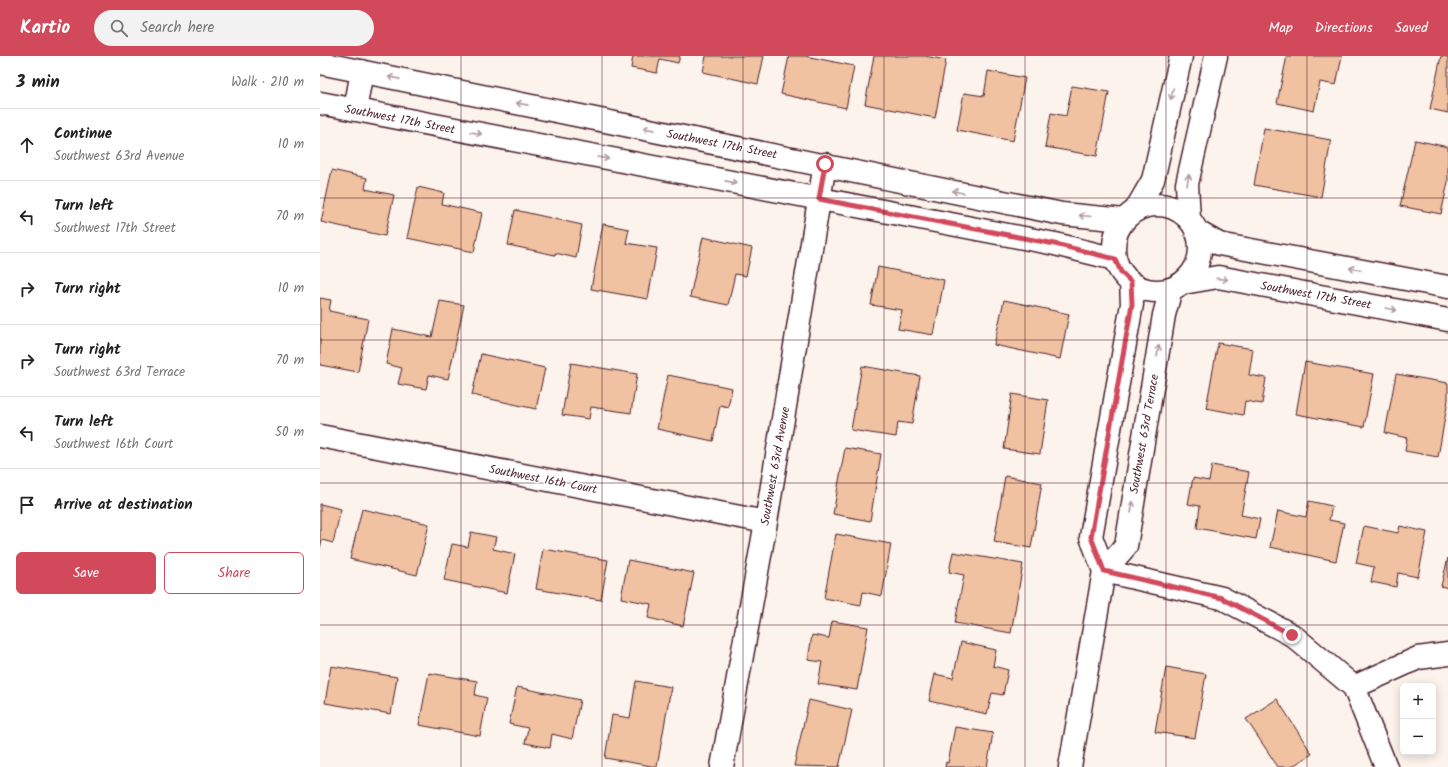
<!DOCTYPE html>
<html lang="en">
<head>
<meta charset="utf-8">
<style>
  :root { --surface:#fff; --page:#f2f2f2; --text:#222; --muted:#767676; --line:#e0e0e0; --accent:#d1495b }
  body { margin:0; font-family:Kalam,sans-serif; background:var(--page); color:var(--text) }
  .controls { position:absolute; right:12px; bottom:12px; display:grid; overflow:hidden; border-radius:6px; box-shadow:0 2px 10px #0003 }
  .controls button { width:36px; height:36px; display:grid; place-items:center; padding:0; border:0; border-bottom:1px solid var(--line); background:var(--surface); color:var(--text); font:20px sans-serif }
  .stop { position:absolute; width:12px; height:12px; margin:-9px; border:3px solid #d1495b; border-radius:50%; background:#fff }
  .stop.end { background:#d1495b; border-color:#fff; box-shadow:0 1px 4px #0008 }
  .list { margin:0; padding:0; list-style:none }
  h2 { display:flex; justify-content:space-between; align-items:center; height:52px; margin:0; padding:0 16px; font-size:17px }
  h2 small { font-size:13px; font-weight:400; color:var(--muted) }
  .list li { display:grid; grid-template-columns:26px 1fr auto; gap:12px; align-items:center; box-sizing:border-box; height:72px; padding:0 16px; border-top:1px solid var(--line) }
  .list b { display:block; font-size:15px; white-space:nowrap }
  .list p { margin:0; font-size:13px; white-space:nowrap; color:var(--muted) }
  .list em { font-size:13px; font-style:normal; color:var(--muted) }
  .actions { display:flex; gap:8px; padding:12px 16px }
  .actions a { flex:1; padding:9px 0; border:1px solid var(--accent); border-radius:6px; text-align:center; font-size:14px; color:var(--accent) }
  .actions .main { background:var(--accent); color:#fff }
  .icon { flex:none; width:22px; height:22px; fill:none; stroke:currentColor; stroke-width:2; stroke-linecap:round; stroke-linejoin:round }
  .map { position:relative; flex:none; width:1128px; height:711px; overflow:hidden }
  header { display:flex; align-items:center; gap:24px; box-sizing:border-box; height:56px; padding:0 20px; background:var(--accent); color:#fff }
  header strong { font-size:19px }
  nav { display:flex; gap:22px; margin-inline-start:auto; font-size:14px }
  .search { width:280px; height:36px; background:var(--page); display:flex; align-items:center; gap:10px; box-sizing:border-box; padding:0 14px; border-radius:22px; color:var(--muted); font-size:15px }
  main { display:flex }
  aside { flex:1; background:var(--surface) }
  .map>svg:first-child { display:block }
</style>
</head>
<body>
<header>
<strong>Kartio</strong>
<div class="search"><svg class="icon" aria-label="search" viewBox="0 0 24 24"><circle cx="10" cy="10" r="6"/><path d="M15 15l6 6"/></svg>Search here</div>
<nav><a>Map</a><a>Directions</a><a>Saved</a></nav>
</header>
<main>
<aside>
<h2>3 min<small>Walk · 210 m</small></h2>
<ul class="list">
<li><svg class="icon" aria-label="ahead" viewBox="0 0 24 24"><path d="M12 20V5M6 11l6-6 6 6"/></svg><div><b>Continue</b><p>Southwest 63rd Avenue</p></div><em>10 m</em></li>
<li><svg class="icon" aria-label="left" viewBox="0 0 24 24"><path d="M17 20v-9H6M10 6l-5 5 5 5"/></svg><div><b>Turn left</b><p>Southwest 17th Street</p></div><em>70 m</em></li>
<li><svg class="icon" aria-label="right" viewBox="0 0 24 24"><path d="M7 20v-9h11M14 6l5 5-5 5"/></svg><div><b>Turn right</b></div><em>10 m</em></li>
<li><svg class="icon" aria-label="right" viewBox="0 0 24 24"><path d="M7 20v-9h11M14 6l5 5-5 5"/></svg><div><b>Turn right</b><p>Southwest 63rd Terrace</p></div><em>70 m</em></li>
<li><svg class="icon" aria-label="left" viewBox="0 0 24 24"><path d="M17 20v-9H6M10 6l-5 5 5 5"/></svg><div><b>Turn left</b><p>Southwest 16th Court</p></div><em>50 m</em></li>
<li><svg class="icon" aria-label="arrive" viewBox="0 0 24 24"><path d="M6 21V4h12l-3 4 3 4H6"/></svg><div><b>Arrive at destination</b></div></li>
</ul>
<div class="actions"><a class="main">Save</a><a>Share</a></div>
</aside>
<div class="map">
<svg width="1128" height="711" viewBox="0 0 1128 711">
  <rect width="100%" height="100%" fill="#fcf3ec"/>
  <filter id="ink" filterUnits="userSpaceOnUse"><feTurbulence type="fractalNoise" baseFrequency=".025" numOctaves="2"/><feDisplacementMap in="SourceGraphic" scale="8" xChannelSelector="R" yChannelSelector="G"/><feConvolveMatrix kernelMatrix="1 2 1 2 8 2 1 2 1" color-interpolation-filters="sRGB"/></filter>
  <g filter="url(#ink)">
    <!-- building -->
    <path fill="#f1c2a1" stroke="#4a1f2b" d="M 313,0 L 360,0 L 358,7 L 340,3 L 337,17 L 311,12 Z
      M 386,0 L 444,0 L 438,28 L 383,16 Z
      M 469,0 L 485,0 L 534,10 L 526,52 L 461,38 Z
      M 554,0 L 605,0 L 626,4 L 615,62 L 545,48 Z
      M 967,0 L 1022,0 L 1016,29 L 1000,26 L 994,55 L 957,47 Z
      M 1121,0 L 1128,1 L 1128,57 L 1110,53 Z
      M 668,15 L 705,22 L 693,85 L 637,74 L 644,37 L 664,40 Z
      M 752,30 L 789,36 L 777,100 L 725,91 L 731,57 L 746,60 Z
      M 944,72 L 1011,84 L 1001,141 L 934,129 Z
      M 1095,84 L 1128,91 L 1128,126 L 1121,158 L 1080,150 Z
      M 12,114 L 47,122 L 45,133 L 74,139 L 65,180 L 1,166 Z
      M 98,131 L 124,137 L 122,148 L 162,157 L 154,196 L 87,182 Z
      M 195,154 L 262,169 L 256,202 L 235,197 L 235,199 L 188,189 Z
      M 283,168 L 309,173 L 306,187 L 337,192 L 328,243 L 271,233 Z
      M 383,181 L 432,192 L 426,220 L 415,218 L 408,249 L 370,241 Z
      M 558,211 L 624,224 L 614,279 L 578,273 L 582,254 L 551,249 Z
      M 0,242 L 11,244 L 9,255 L 48,263 L 38,316 L 0,309 Z
      M 684,244 L 749,258 L 740,303 L 674,289 Z
      M 120,245 L 144,249 L 128,323 L 109,319 L 106,333 L 78,328 L 82,312 L 66,308 L 73,273 L 112,281 Z
      M 898,287 L 933,293 L 929,319 L 946,322 L 942,348 L 925,345 L 923,359 L 886,352 Z
      M 161,298 L 225,312 L 216,353 L 152,339 Z
      M 985,306 L 1054,318 L 1044,371 L 976,358 Z
      M 251,307 L 317,318 L 311,357 L 271,351 L 269,363 L 242,359 Z
      M 542,310 L 600,320 L 592,368 L 578,366 L 576,381 L 531,374 Z
      M 1076,318 L 1128,327 L 1128,344 L 1118,401 L 1085,395 L 1087,382 L 1065,377 Z
      M 348,319 L 412,332 L 408,351 L 400,349 L 393,385 L 337,373 Z
      M 692,338 L 728,344 L 720,398 L 684,393 Z
      M 525,392 L 561,398 L 550,465 L 513,458 Z
      M 892,409 L 929,416 L 921,459 L 940,463 L 936,483 L 877,472 L 880,450 L 868,448 L 873,422 L 889,425 Z
      M 685,420 L 722,427 L 711,492 L 674,486 Z
      M 989,445 L 1012,450 L 1009,464 L 1024,467 L 1016,505 L 950,491 L 958,455 L 986,461 Z
      M 0,448 L 21,453 L 13,487 L 2,484 L 0,492 Z
      M 42,453 L 109,468 L 97,519 L 30,503 Z
      M 1044,470 L 1078,477 L 1080,470 L 1107,476 L 1098,521 L 1078,517 L 1076,531 L 1051,526 L 1054,511 L 1036,507 Z
      M 151,476 L 176,481 L 173,493 L 195,498 L 187,537 L 124,524 L 132,488 L 148,491 Z
      M 516,478 L 571,488 L 562,540 L 543,536 L 541,549 L 504,542 Z
      M 223,493 L 288,504 L 281,544 L 216,533 Z
      M 633,496 L 703,508 L 691,577 L 635,567 L 644,519 L 629,516 Z
      M 1128,502 L 1128,532 L 1121,530 Z
      M 308,504 L 374,517 L 363,570 L 328,562 L 331,548 L 301,542 Z
      M 512,565 L 548,571 L 537,634 L 498,628 L 502,606 L 488,604 L 492,579 L 509,582 Z
      M 641,586 L 676,594 L 673,610 L 688,614 L 683,639 L 672,637 L 667,658 L 609,645 L 615,618 L 633,622 Z
      M 11,610 L 77,621 L 71,658 L 5,647 Z
      M 846,611 L 886,618 L 875,682 L 835,676 Z
      M 109,617 L 157,625 L 155,639 L 167,642 L 160,680 L 99,669 Z
      M 316,625 L 351,631 L 337,711 L 285,702 L 292,659 L 310,662 Z
      M 197,631 L 260,644 L 252,683 L 232,678 L 230,692 L 205,687 L 208,672 L 189,668 Z
      M 957,643 L 992,698 L 971,711 L 958,711 L 926,663 Z
      M 489,644 L 532,654 L 519,711 L 474,710 Z
      M 635,671 L 673,677 L 667,711 L 625,711 L 626,706 L 628,707 Z"/>
    <g fill="none" stroke-linecap="round" stroke-linejoin="round">
      <!-- street casing -->
      <g stroke="#4a1f2b" stroke-width="25">
        <path id="street" d="M 0,7 L 742,158 L 804,164
          M 0,47 L 735,188 L 795,203
          M 35,54 L 42,15
          M794 192a43 43 0 1 1 86 0a43 43 0 1 1-86 0Z
          M 815,155 L 833,124 L 861,0
          M 869,163 L 867,128 L 896,0
          M 876,175 L 899,188 L 1128,231
          M 863,227 L 898,221 L 1128,264
          M 0,380 L 446,466
          M 784,515 L 902,542 L 972,579 L 1034,631 L 1098,602 L 1128,598
          M 784,515 L 806,490 L 844,259 L 851,233
          M 1034,631 L 1066,711
          M 402,711 L 446,466 L 505,108
          M 750,711 L 784,515 L 771,481 L 812,248 L 811,226"/>
      </g>
      <!-- street -->
      <use href="#street" stroke="#fff" stroke-width="22"/>
    </g>
    <!-- one-way arrows -->
    <defs><path id="oneway-shaft" d="M-6 0H5M1.5-3L5.5 0L1.5 3" fill="none" stroke-width="1.6" stroke-linecap="round" stroke-linejoin="round"/></defs>
    <g stroke="#ae9aa0">
      <use href="#oneway-shaft" transform="translate(74 22) rotate(-169)"/>
      <use href="#oneway-shaft" transform="translate(852 38) rotate(103)"/>
      <use href="#oneway-shaft" transform="translate(202 48) rotate(-169)"/>
      <use href="#oneway-shaft" transform="translate(329 73) rotate(-169)"/>
      <use href="#oneway-shaft" transform="translate(156 77) rotate(11)"/>
      <use href="#oneway-shaft" transform="translate(283 102) rotate(11)"/>
      <use href="#oneway-shaft" transform="translate(868 124) rotate(-81)"/>
      <use href="#oneway-shaft" transform="translate(411 126) rotate(11)"/>
      <use href="#oneway-shaft" transform="translate(638 136) rotate(-168)"/>
      <use href="#oneway-shaft" transform="translate(765 160) rotate(-175)"/>
      <use href="#oneway-shaft" transform="translate(1035 213) rotate(-169)"/>
      <use href="#oneway-shaft" transform="translate(902 223) rotate(6)"/>
      <use href="#oneway-shaft" transform="translate(1071 253) rotate(10)"/>
      <use href="#oneway-shaft" transform="translate(838 295) rotate(-80)"/>
      <use href="#oneway-shaft" transform="translate(812 451) rotate(-80)"/>
    </g>
  </g>
  <g fill="none" stroke-linecap="round" stroke-linejoin="round" filter="url(#ink)">
    <!-- route -->
    <path stroke="#d1495b" stroke-width="5" d="M 505,108 L 499,143 L 735,188 L 795,203 L 801,216 L 811,226 L 812,248 L 771,481 L 784,515 L 902,542 L 972,579"/>
  </g>
  <!-- grid -->
  <path fill="none" stroke="#4a1f2b" stroke-width="1" stroke-opacity="0.55" d="M 141,0 L 141,711M 282,0 L 282,711M 423,0 L 423,711M 564,0 L 564,711M 705,0 L 705,711M 846,0 L 846,711M 987,0 L 987,711M 0,142 L 1128,142M 0,284 L 1128,284M 0,427 L 1128,427M 0,569 L 1128,569"/>
  <g text-anchor="middle" stroke-width="3" stroke-linejoin="round" paint-order="stroke">
    <!-- street labels -->
    <g font-size="12" fill="#4a1f2b" stroke="#fff">
      <text transform="translate(80 63) rotate(11)" y="4">Southwest 17th Street</text>
      <text transform="translate(402 88) rotate(11)" y="4">Southwest 17th Street</text>
      <text transform="translate(996 239) rotate(10)" y="4">Southwest 17th Street</text>
      <text transform="translate(824 378) rotate(-80)" y="4">Southwest 63rd Terrace</text>
      <text transform="translate(455 410) rotate(-80)" y="4">Southwest 63rd Avenue</text>
      <text transform="translate(223 423) rotate(11)" y="4">Southwest 16th Court</text>
    </g>
  </g>
</svg>
<div class="controls">
<button>+</button>
<button>−</button>
</div>
<div class="stop" style="left:505px;top:108px"></div>
<div class="stop end" style="left:972px;top:579px"></div>
</div>
</main>
</body>
</html>
